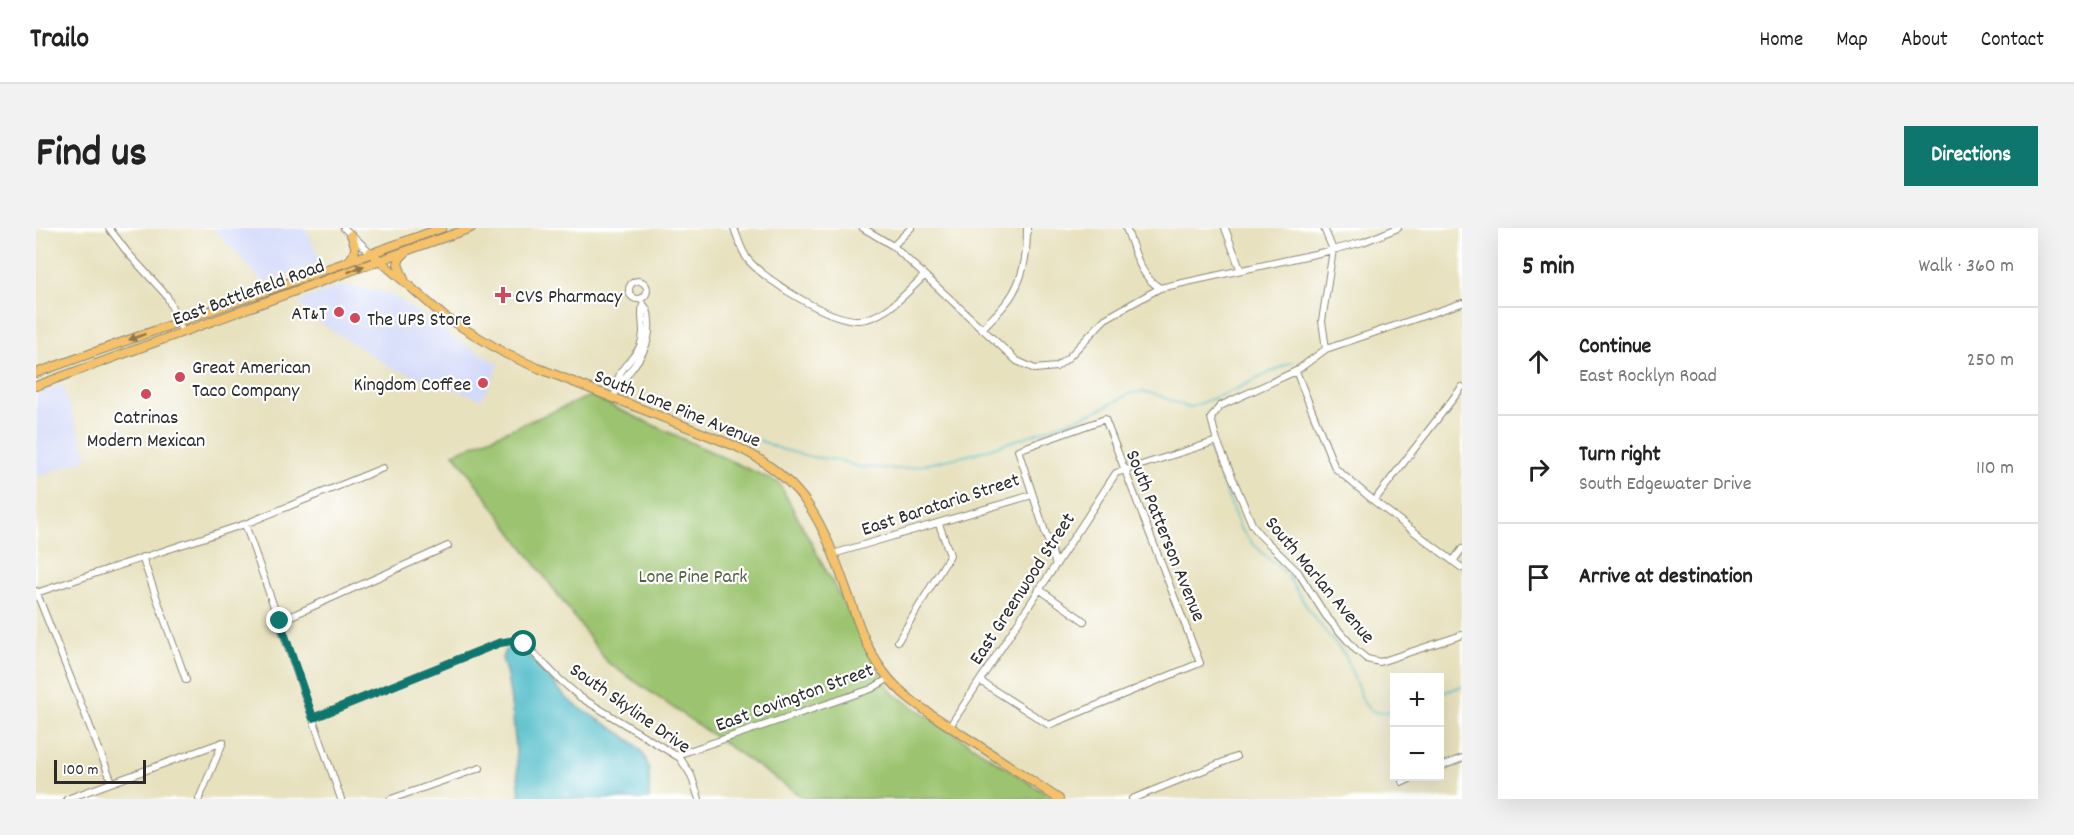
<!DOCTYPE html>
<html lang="en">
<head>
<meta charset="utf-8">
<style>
  :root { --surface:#fff; --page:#f2f2f2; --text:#222; --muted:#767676; --line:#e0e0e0; --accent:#0f766e }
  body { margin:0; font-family:Dekko,sans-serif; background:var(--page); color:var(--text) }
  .controls { position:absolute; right:18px; bottom:18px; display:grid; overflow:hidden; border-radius:0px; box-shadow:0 6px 24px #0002 }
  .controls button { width:54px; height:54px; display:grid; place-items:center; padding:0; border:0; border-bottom:2px solid var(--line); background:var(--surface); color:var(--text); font:30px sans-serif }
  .scale { position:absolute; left:18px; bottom:15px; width:92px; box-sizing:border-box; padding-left:6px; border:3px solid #2b2b2b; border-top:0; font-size:16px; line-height:21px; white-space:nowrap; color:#2b2b2b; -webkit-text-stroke:4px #fff; paint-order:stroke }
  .stop { position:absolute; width:18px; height:18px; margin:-14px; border:4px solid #0f766e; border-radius:50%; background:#fff }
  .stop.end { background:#0f766e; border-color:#fff; box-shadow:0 2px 6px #0008 }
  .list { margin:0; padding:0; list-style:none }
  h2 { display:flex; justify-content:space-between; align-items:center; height:78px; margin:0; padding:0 24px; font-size:26px }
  h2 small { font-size:20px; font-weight:400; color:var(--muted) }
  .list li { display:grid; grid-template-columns:39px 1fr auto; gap:18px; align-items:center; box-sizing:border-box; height:108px; padding:0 24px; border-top:2px solid var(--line) }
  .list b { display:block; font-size:22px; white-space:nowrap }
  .list p { margin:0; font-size:20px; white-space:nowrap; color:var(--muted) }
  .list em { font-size:20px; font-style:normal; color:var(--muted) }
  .icon { flex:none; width:33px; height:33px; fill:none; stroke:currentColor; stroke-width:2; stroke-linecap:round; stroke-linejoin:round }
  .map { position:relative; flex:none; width:1426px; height:571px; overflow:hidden; border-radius:0px }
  header { display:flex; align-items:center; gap:36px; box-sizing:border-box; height:84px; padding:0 30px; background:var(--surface); border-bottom:2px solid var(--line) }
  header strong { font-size:28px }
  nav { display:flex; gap:33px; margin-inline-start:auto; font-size:21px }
  .intro { display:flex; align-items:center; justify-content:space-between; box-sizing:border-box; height:144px; padding:0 36px }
  h1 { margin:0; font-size:42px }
  .button { padding:15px 27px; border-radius:0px; background:var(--accent); color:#fff; font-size:21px; font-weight:700 }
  main { display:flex; gap:36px; padding:0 36px }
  aside { flex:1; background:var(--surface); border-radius:0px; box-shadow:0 6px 24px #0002 }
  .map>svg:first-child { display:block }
</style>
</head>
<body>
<header>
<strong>Trailo</strong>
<nav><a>Home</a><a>Map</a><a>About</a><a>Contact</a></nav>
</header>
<div class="intro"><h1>Find us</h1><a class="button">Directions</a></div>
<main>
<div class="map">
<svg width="1426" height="571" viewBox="0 0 1426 571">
  <rect width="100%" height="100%" fill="#fff"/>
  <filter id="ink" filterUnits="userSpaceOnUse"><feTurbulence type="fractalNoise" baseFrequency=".0167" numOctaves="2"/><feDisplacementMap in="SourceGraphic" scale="12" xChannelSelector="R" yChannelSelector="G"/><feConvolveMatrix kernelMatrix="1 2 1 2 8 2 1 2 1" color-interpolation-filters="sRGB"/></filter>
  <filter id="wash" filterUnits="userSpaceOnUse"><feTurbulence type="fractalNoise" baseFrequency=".008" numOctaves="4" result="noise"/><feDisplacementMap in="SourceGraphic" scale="24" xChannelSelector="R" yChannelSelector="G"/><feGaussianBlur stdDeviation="1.35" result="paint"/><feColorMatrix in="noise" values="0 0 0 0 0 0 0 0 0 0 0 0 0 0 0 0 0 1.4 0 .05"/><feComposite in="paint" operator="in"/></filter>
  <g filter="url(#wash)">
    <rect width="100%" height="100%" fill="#e7e1be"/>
    <!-- built -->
    <path fill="#d2d9f9" d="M 177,0 L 270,0 L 285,34 L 227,54 Z
      M 307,57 L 355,66 L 417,110 L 464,136 L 446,171 L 356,140 L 281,93 L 262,74 Z
      M 26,157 L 52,230 L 0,249 L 0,166 Z"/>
    <!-- green -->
    <path fill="#9cc470" stroke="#64784e" stroke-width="1.5" d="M 554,168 L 743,255 L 856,465 L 1018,571 L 769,571 L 571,434 L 418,225 Z"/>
    <!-- water -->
    <path fill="#4ebbc8" stroke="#3c737a" stroke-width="1.5" d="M 474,420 C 497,422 515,455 532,471 C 552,489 593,504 607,526 C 615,539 613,555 613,571 L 484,571 L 477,489 L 471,447 L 466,430 L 469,422 Z"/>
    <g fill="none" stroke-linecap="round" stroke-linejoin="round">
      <!-- stream -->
      <path stroke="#4ebbc8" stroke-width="1.5" d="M 723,212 L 745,221 L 775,229 L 803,232 L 823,239 L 868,241 L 937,226 L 1007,203 L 1061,183 L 1095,165 L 1107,164 L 1119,166 L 1153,180 L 1198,162 L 1256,134
        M 1174,223 L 1204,300 L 1217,316 L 1251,347 L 1276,387 L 1309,427 L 1328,475 L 1334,482 L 1343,485 L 1358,482
        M 1404,466 L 1426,458"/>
    </g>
  </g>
  <g filter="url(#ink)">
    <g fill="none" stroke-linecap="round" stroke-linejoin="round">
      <!-- minor casing -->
      <g stroke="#898674" stroke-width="8">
        <path id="minor" d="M 73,0 L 91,24 L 131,68 L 147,105
          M 308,0 L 334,24
          M 698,0 C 702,11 706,25 713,33 C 732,54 801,99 830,91 C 854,85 870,65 888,48
          M 827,0 L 857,18 L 981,133 L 999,141 L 1020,139 L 1033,129 L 1069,91 L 1124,60 L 1297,22 L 1327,14 L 1362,0
          M 1090,0 C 1099,22 1103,48 1124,60
          M 1189,0 L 1204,41
          M 1288,0 L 1297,22 L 1286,93 L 1290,121
          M 857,18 L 875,0
          M593 62a9 9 0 1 1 18 0a9 9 0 1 1-18 0Z
          M 946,101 C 956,90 970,78 977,65 C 989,45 991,22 991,0
          M 1260,143 L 1299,240 L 1338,273 L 1426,340
          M 577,170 C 589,141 616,129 613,93 C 613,86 612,81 607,76 C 603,89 611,102 604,118 C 599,131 579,142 582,158
          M 1181,213 L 1216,296 L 1223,306 L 1262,344 L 1290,388 L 1320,422 L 1331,431 L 1344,434 L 1426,407
          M 1338,273 L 1426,159
          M 209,296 L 305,571
          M 797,326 L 996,267
          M 106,329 L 150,452
          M 1417,333 L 1426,321
          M 1003,361 L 1048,393
          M 0,363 L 76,554
          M 0,365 L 209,296 L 347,240
          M 244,393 L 412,318
          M 862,413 L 914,327 L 903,296
          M 944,453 L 1013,497 L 1164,435 L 1069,191 L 982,222 L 1020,337
          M 277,490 L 463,415 L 475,413 L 492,419 L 522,450 L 544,469 L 644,530 L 655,547 L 663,571
          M 914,498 L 1080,245 L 1181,213 L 1175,190 L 1184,178 L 1260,143 L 1290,121 L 1426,75
          M 641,527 L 835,461 L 852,451
          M 1404,539 L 1426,530
          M 1367,554 L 1380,548
          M 31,571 L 187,514
          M 163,571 L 187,514
          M 355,571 L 444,540
          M 1096,571 L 1200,529"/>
      </g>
      <!-- major casing -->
      <g stroke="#898674" stroke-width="10">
        <path id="major" d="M 334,24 L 409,89 L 470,126 L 502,140 L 699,218 C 776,254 789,303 816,377 C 824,401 832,423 847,443 C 867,471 897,487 925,506 C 958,527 990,549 1023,571
          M 314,31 C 322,23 319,16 315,7
          M 368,51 L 362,36 L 364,30 L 370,24
          M 0,145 L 406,0
          M 0,158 C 145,105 289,51 435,0"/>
      </g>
      <!-- minor -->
      <use href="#minor" stroke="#fff" stroke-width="6"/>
      <!-- major -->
      <use href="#major" stroke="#f5c16b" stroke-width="8"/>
    </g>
    <!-- one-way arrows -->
    <defs><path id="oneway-solid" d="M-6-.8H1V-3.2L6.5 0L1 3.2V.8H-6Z" transform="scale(1.5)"/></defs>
    <g fill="#90764b">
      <use href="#oneway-solid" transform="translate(320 41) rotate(-22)"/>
      <use href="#oneway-solid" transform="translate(101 109) rotate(160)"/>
    </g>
  </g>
  <g fill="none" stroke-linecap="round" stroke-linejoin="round" filter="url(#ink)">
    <!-- route -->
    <path stroke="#0f766e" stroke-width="8" d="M 244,393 L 277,490 L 463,415 L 475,413 L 488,416"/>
  </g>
  <!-- markers -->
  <g fill="#d1495b" stroke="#fff" stroke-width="2">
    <path d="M464 58h6v6h6v6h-6v6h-6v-6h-6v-6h6z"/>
    <circle cx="303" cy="84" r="6"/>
    <circle cx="319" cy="90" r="6"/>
    <circle cx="144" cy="149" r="6"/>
    <circle cx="447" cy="155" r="6"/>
    <circle cx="110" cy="166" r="6"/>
  </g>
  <g text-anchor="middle" stroke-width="4.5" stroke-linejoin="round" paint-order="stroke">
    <!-- street labels -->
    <g font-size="20" fill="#2b2b2b" stroke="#fff">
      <text transform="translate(212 63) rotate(-20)" y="7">East Battlefield Road</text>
      <text transform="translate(642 179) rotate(22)" y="7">South Lone Pine Avenue</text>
      <text transform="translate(904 275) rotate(-18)" y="7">East Barataria Street</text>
      <text transform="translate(1131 307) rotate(68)" y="7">South Patterson Avenue</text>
      <text transform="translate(1285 351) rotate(50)" y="7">South Marlan Avenue</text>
      <text transform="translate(985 360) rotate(-57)" y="7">East Greenwood Street</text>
      <text transform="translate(758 468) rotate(-20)" y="7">East Covington Street</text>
      <text transform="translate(595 479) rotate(35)" y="7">South Skyline Drive</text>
    </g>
    <!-- poi labels -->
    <g font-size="20" fill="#2b2b2b" stroke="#fff" text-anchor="start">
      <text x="479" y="74">CVS Pharmacy</text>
      <text x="291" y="91" text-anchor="end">AT&amp;T</text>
      <text x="331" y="97">The UPS Store</text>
      <text x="156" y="145">Great American<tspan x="156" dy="23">Taco Company</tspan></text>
      <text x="435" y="162" text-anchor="end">Kingdom Coffee</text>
      <text x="110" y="195" text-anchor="middle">Catrinas<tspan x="110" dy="23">Modern Mexican</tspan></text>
    </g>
    <!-- park labels -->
    <g font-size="20" fill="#536143" stroke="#fff">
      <text x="657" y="354">Lone Pine Park</text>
    </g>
  </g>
</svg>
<div class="controls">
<button>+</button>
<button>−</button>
</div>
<div class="scale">100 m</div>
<div class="stop" style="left:488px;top:416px"></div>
<div class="stop end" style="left:244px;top:393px"></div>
</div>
<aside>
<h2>5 min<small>Walk · 360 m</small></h2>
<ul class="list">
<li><svg class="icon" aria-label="ahead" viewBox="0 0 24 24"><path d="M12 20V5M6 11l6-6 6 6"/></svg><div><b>Continue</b><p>East Rocklyn Road</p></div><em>250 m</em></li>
<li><svg class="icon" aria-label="right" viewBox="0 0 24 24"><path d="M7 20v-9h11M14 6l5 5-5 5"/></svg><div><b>Turn right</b><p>South Edgewater Drive</p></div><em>110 m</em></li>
<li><svg class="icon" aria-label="arrive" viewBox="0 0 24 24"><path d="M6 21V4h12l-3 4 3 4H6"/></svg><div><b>Arrive at destination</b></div></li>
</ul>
</aside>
</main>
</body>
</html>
